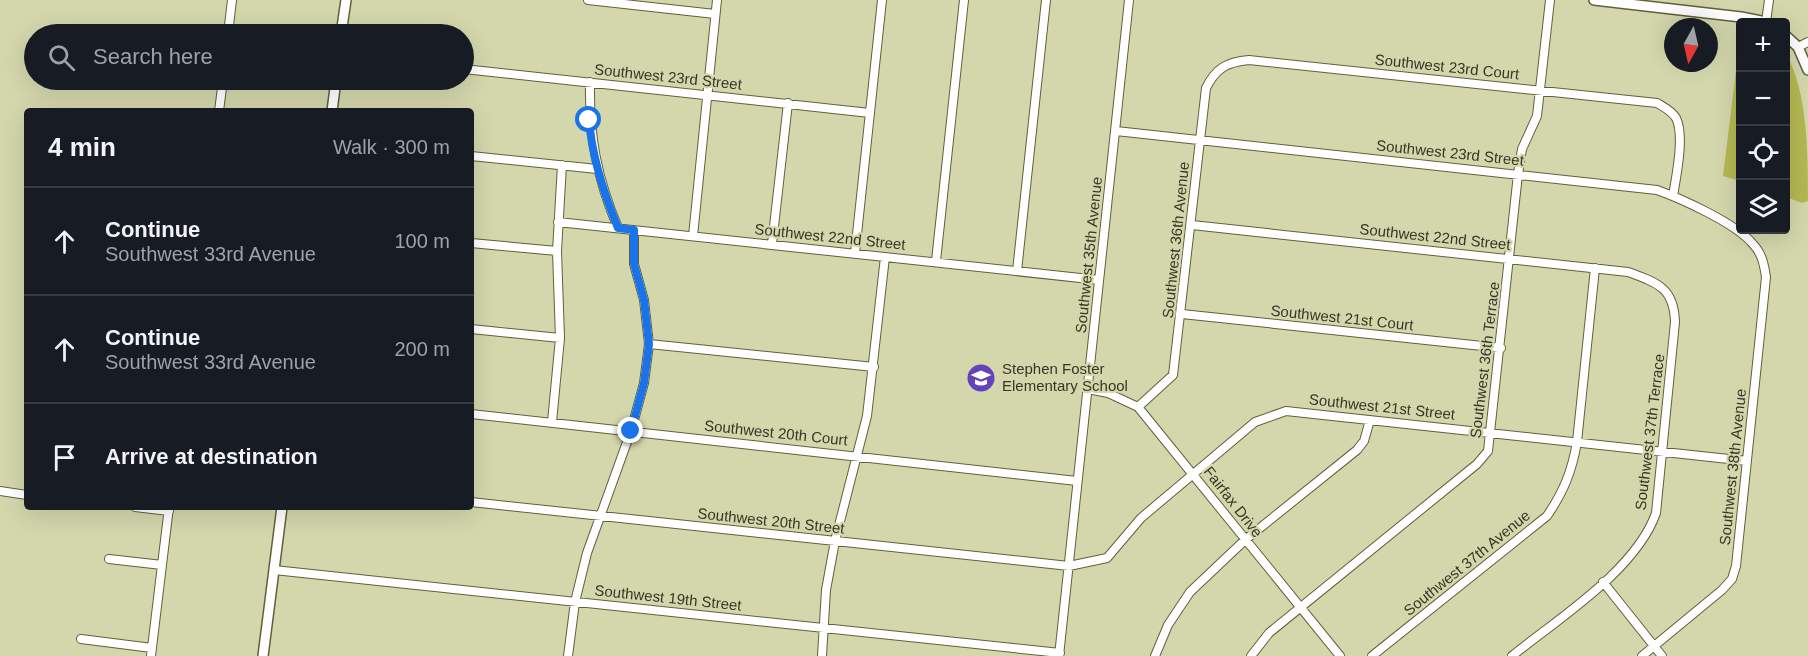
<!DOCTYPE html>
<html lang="en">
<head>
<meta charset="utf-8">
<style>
  :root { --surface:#171b24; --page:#20242c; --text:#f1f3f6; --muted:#9ea1a6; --line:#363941 }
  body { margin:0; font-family:Helvetica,sans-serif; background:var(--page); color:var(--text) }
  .controls { position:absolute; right:18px; top:18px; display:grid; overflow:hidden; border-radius:6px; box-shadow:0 6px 24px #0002 }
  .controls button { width:54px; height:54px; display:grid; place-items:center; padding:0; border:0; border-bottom:2px solid var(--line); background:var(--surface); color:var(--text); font:30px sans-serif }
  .compass { position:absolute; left:1664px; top:18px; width:54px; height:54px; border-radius:50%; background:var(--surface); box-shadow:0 6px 24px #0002; rotate:188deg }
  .stop { position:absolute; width:18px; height:18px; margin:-14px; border:4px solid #1a73e8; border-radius:50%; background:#fff }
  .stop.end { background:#1a73e8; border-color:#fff; box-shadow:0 2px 6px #0008 }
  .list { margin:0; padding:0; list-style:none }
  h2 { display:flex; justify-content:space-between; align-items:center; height:78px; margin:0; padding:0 24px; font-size:26px }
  h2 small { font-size:20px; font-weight:400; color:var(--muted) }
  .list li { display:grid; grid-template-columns:39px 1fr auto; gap:18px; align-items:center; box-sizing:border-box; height:108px; padding:0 24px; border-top:2px solid var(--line) }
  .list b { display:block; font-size:22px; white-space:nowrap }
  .list p { margin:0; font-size:20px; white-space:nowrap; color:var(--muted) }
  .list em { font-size:20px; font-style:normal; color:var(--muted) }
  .icon { flex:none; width:33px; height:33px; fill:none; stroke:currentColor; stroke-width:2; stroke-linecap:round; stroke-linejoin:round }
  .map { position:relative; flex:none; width:1808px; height:656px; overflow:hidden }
  .search { position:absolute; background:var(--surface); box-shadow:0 6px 24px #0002; left:24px; top:24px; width:450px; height:66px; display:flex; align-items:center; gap:15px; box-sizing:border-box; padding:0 21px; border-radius:33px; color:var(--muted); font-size:22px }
  .panel { position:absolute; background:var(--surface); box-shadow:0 6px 24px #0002; left:24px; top:108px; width:450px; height:402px; border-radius:6px }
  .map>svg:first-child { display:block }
</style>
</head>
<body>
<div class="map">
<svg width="1808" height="656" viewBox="0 0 1808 656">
  <rect width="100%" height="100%" fill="#d4d7ac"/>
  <!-- green -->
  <path fill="#b4b852" d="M 1740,38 L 1740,181 L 1723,176 Z
    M 1786,54 C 1808,92 1808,155 1808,201 L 1802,203 L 1786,197 Z"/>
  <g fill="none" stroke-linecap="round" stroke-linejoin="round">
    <!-- minor casing -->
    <g stroke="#5f613a" stroke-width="10">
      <path id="minor" d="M 588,0 L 715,14
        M 1766,22 L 1769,0
        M 228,34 L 232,0
        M 1798,47 L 1808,42
        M 464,69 L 870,113
        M 590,82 C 589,137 597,178 618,228
        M 219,111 L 223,80
        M 1116,131 L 1657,190 C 1682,199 1735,223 1752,243 C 1762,253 1764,264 1766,277 L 1736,566 L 1732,579 L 1722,590 L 1642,656
        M 471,156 L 597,169
        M 558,222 L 1099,280
        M 1192,225 L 1628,272 C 1658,283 1674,288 1675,322 L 1656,513 C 1636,570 1559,618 1512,656
        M 693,236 L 717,0
        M 471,243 L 557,251
        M 772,244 L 788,103
        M 855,253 L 882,0
        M 936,261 L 964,0
        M 1017,271 L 1046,0
        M 1182,314 L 1501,348
        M 471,329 L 560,338
        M 649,344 L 874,367
        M 1088,389 L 1108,393 L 1138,407 L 1340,656
        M 1138,407 L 1173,375 L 1206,88 C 1216,68 1227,62 1249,60 L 1657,103 C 1664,107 1672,111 1676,118 C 1685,136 1676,177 1673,196
        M 471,414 L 1077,481
        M 552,422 L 560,338 L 557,251 L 562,165
        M 0,491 L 27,495
        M 471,502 L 1069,566 L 1107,558 L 1141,518 L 1255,422 L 1286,411 L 1747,461
        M 135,507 L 169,511
        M 109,559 L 162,565
        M 274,570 L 1060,653
        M 1603,582 L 1662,656
        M 81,639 L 152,648
        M 151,656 L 169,507
        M 568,656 L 575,602 L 587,553 L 631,431 L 644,383 L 649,344 L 644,300 L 634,264 L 634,230
        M 822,656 L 826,590 L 835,541 L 867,416 L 885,257
        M 1059,656 L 1129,0
        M 1155,656 L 1168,625 L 1190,592 L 1245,540 L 1357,450 L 1364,441 L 1370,420
        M 1251,656 L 1269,633 L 1477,464 L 1488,451 L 1518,174 L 1522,149 L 1537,116 L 1550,0
        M 1372,656 L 1547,516 C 1564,491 1572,471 1577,442 L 1595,268"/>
    </g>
    <!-- tertiary casing -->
    <g stroke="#5f613a" stroke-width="12">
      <path id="tertiary" d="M 1594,0 L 1741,17 L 1766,22
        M 341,34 L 346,0
        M 1786,36 L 1798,47 L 1808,70
        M 332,111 L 336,80
        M 263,656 L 282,507"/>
    </g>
    <!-- minor -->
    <use href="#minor" stroke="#fff" stroke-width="8"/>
    <!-- tertiary -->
    <use href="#tertiary" stroke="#fff" stroke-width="9"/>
  </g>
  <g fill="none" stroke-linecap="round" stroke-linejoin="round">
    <!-- route -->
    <path stroke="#1a73e8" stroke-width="8" d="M 589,120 C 592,158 604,194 618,228 L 634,230 L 634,264 L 644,300 L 649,344 L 644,383 L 631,431"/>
  </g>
  <!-- icons -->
  <defs>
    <g id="school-disc" transform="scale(1.5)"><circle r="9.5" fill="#6442bb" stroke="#d4d7ac"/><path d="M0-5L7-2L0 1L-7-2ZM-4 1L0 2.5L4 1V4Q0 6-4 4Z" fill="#fff"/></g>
  </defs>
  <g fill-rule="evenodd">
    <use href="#school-disc" x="981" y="378"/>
  </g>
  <g text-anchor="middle" stroke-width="4.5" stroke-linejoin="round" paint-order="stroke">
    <!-- street labels -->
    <g font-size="15" fill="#353725" stroke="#d4d7ac">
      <text transform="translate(1447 67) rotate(6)" y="5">Southwest 23rd Court</text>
      <text transform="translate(668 77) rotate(6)" y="5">Southwest 23rd Street</text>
      <text transform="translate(1450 153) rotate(6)" y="5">Southwest 23rd Street</text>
      <text transform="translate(830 237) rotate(6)" y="5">Southwest 22nd Street</text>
      <text transform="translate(1435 237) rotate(6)" y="5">Southwest 22nd Street</text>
      <text transform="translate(1176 240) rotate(-84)" y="5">Southwest 36th Avenue</text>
      <text transform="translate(1089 255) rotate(-84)" y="5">Southwest 35th Avenue</text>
      <text transform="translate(1342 318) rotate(6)" y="5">Southwest 21st Court</text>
      <text transform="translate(1485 360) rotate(-83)" y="5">Southwest 36th Terrace</text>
      <text transform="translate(1382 407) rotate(6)" y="5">Southwest 21st Street</text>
      <text transform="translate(1650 432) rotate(-83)" y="5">Southwest 37th Terrace</text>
      <text transform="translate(776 433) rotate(6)" y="5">Southwest 20th Court</text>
      <text transform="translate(1733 467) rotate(-84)" y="5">Southwest 38th Avenue</text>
      <text transform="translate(1233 502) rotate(52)" y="5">Fairfax Drive</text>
      <text transform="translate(771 521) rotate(6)" y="5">Southwest 20th Street</text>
      <text transform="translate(1467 563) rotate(-39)" y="5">Southwest 37th Avenue</text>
      <text transform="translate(668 598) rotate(6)" y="5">Southwest 19th Street</text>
    </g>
    <!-- poi labels -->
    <g font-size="15" fill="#353725" stroke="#d4d7ac" text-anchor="start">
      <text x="1002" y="374">Stephen Foster<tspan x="1002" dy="17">Elementary School</tspan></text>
    </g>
  </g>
</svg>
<div class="controls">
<button>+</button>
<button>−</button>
<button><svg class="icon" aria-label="locate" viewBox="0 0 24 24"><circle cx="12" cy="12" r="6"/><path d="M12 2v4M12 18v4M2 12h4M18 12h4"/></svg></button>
<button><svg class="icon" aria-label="layers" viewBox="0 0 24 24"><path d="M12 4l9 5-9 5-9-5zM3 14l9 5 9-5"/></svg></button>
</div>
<svg class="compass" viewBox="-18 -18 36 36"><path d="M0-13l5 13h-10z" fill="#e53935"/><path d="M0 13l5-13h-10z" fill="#9ea1a6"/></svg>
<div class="stop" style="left:589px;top:120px"></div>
<div class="stop end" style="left:631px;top:431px"></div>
<div class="search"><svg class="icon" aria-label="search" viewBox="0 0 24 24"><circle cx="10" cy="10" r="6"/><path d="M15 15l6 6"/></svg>Search here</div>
<section class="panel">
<h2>4 min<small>Walk · 300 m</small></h2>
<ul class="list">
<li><svg class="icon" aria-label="ahead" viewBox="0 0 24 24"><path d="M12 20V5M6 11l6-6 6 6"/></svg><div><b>Continue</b><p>Southwest 33rd Avenue</p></div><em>100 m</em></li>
<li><svg class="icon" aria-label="ahead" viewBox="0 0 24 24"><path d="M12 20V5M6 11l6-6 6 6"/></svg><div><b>Continue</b><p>Southwest 33rd Avenue</p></div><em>200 m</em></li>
<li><svg class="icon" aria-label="arrive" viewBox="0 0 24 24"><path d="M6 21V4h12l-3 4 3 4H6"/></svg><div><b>Arrive at destination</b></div></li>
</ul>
</section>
</div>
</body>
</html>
